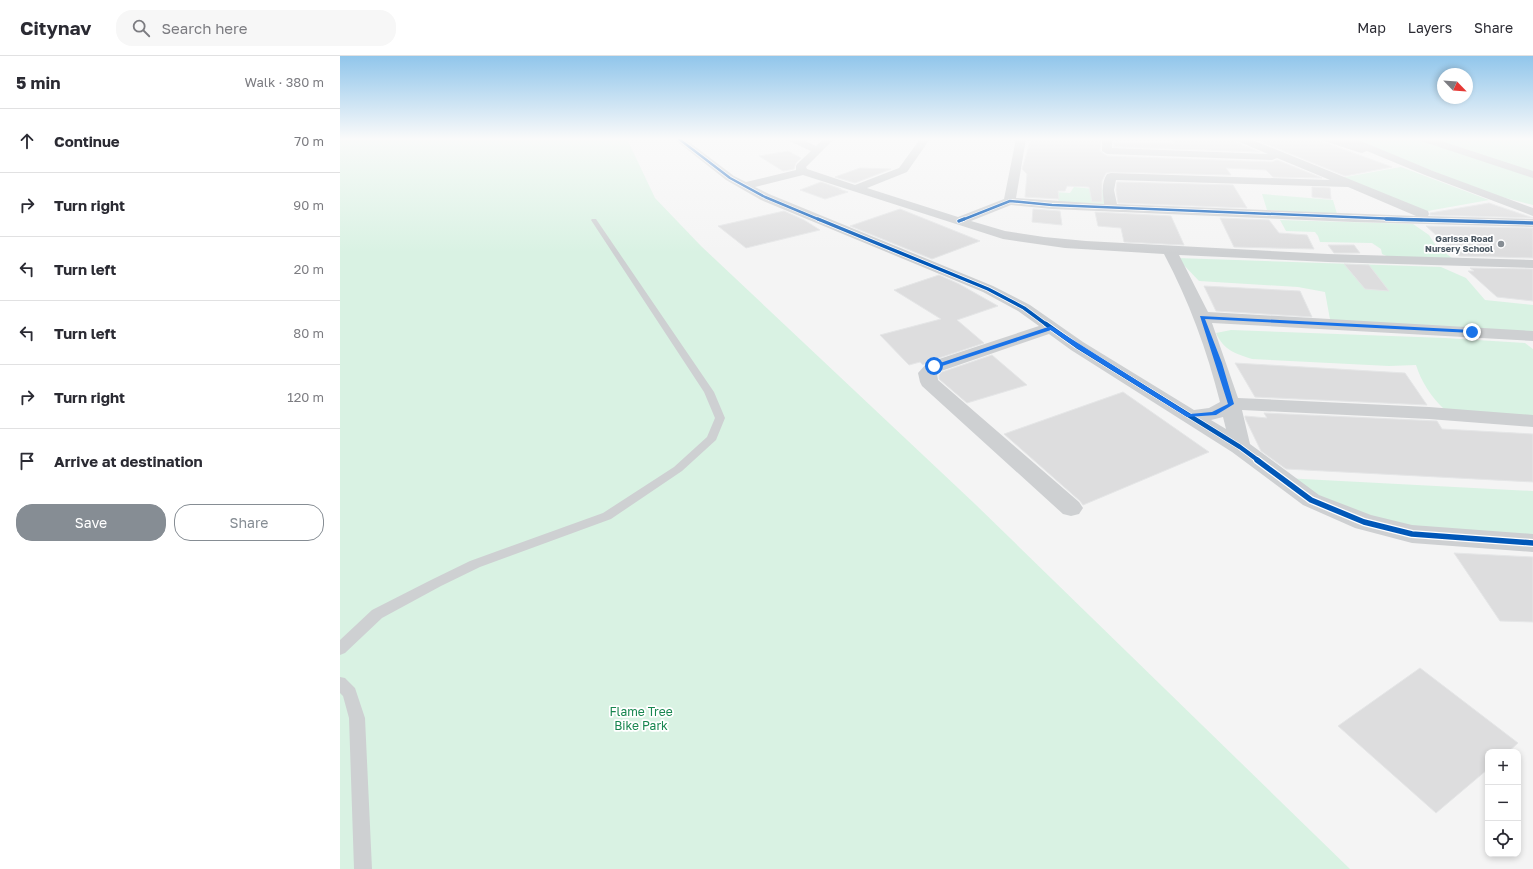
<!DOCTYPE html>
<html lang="en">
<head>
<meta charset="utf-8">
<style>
  :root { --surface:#fff; --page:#f7f7f7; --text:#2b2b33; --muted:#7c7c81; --line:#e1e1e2; --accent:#868d94 }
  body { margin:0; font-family:"Golos Text",sans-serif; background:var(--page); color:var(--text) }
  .controls { position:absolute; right:12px; bottom:12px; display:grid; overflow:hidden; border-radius:8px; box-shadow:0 2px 6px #0003 }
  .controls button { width:36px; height:36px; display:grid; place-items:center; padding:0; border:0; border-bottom:1px solid var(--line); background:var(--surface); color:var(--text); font:20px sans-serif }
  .compass { position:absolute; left:1097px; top:12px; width:36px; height:36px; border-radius:50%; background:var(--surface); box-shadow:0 2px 6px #0003; rotate:115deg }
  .stop { position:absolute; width:12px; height:12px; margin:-9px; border:3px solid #1a73e8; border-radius:50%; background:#fff }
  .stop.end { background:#1a73e8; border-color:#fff; box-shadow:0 1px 4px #0008 }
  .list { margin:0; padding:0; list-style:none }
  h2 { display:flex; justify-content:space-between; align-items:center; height:52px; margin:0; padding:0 16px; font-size:17px }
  h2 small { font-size:13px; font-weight:400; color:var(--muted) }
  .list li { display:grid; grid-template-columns:26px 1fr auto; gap:12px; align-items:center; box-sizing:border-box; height:64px; padding:0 16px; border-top:1px solid var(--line) }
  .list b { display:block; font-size:15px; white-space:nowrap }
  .list em { font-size:13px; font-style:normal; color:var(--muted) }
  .actions { display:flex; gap:8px; padding:12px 16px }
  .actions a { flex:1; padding:9px 0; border:1px solid var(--accent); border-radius:16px; text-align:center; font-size:14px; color:var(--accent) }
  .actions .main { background:var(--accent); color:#fff }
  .icon { flex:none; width:22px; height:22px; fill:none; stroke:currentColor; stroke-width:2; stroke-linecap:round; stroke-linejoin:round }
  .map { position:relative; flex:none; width:1193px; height:813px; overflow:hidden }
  header { display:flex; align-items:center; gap:24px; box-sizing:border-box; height:56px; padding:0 20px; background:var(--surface); border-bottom:1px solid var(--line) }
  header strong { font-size:19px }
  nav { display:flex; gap:22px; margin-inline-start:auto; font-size:14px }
  .search { width:280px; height:36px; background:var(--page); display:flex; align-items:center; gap:10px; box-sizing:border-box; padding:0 14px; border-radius:16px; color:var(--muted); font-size:15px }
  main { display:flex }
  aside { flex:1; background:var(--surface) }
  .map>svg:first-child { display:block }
</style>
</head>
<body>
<header>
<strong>Citynav</strong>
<div class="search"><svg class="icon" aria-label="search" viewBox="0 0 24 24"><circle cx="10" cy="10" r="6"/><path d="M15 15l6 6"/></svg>Search here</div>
<nav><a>Map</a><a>Layers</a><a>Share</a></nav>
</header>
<main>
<aside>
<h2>5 min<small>Walk · 380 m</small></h2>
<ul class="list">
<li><svg class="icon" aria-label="ahead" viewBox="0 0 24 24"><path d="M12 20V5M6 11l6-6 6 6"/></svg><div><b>Continue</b></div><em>70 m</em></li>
<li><svg class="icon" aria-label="right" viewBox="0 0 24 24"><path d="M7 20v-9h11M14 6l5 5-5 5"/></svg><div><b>Turn right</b></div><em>90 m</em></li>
<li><svg class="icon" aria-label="left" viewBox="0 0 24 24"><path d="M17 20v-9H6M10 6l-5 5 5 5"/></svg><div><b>Turn left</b></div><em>20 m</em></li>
<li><svg class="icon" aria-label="left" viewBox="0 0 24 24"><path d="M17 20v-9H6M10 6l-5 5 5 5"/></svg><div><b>Turn left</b></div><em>80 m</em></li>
<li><svg class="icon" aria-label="right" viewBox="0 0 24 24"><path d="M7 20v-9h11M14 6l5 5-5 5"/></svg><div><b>Turn right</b></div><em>120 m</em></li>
<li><svg class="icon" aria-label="arrive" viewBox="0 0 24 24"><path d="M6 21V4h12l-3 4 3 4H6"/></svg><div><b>Arrive at destination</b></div></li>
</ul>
<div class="actions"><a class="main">Save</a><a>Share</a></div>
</aside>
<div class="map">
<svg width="1193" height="813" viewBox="0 0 1193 813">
  <rect width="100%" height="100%" fill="#f4f4f4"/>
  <!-- green -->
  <path fill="#d9f2e3" d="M 0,83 L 287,83 L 315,142 L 361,190 L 635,448 L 1010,813 L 0,813 Z
    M 1013,83 L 1193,83 L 1193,149 L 1150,138 Z
    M 1061,111 L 1149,144 L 1082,156 L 1000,122 Z
    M 734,131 L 764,134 L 768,152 L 720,147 L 714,136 L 730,137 Z
    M 922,138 L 993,144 L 997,158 L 927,154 Z
    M 940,164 L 1073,168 L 1089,179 L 1096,190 L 1112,202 L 1051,202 L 1042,198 L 1041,193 L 1032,187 L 980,186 L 978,180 L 975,176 L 946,175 Z
    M 837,202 L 1101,211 L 1126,222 L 1145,244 L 1193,249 L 1193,278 L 991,269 L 985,236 L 958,231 L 859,225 Z
    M 891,274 L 1105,282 L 1185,287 L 1193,293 L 1193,365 L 1104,353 C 1091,341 1081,325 1076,309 L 1049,310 L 912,303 C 895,297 884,295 876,277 Z
    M 944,422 L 1193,435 L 1193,482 L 1065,473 L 996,451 Z"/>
  <!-- building -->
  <path fill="#ddddde" stroke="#e5e6e7" d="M 691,83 L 761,83 L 760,95 L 767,100 L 932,106 L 937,104 L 982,122 L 933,121 L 926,114 L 886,112 L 891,119 L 771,116 L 766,117 L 762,125 L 762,146 L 752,146 L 749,131 L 727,130 L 725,135 L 718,135 L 719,143 L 685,141 L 687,118 L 682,113 Z
    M 831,83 L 895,83 L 896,86 L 920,96 L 774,91 L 774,86 L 834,88 Z
    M 914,83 L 975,83 L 1052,111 L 1005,120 Z
    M 448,95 L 461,102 L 456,107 L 454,113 L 443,115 L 419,100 Z
    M 520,112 L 551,113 L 515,127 L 495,121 Z
    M 481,126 L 501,133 L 499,133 L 508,136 L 485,143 L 460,134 Z
    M 777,126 L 893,129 L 907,152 L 778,147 L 776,134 Z
    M 972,131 L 990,132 L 991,143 L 972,141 Z
    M 1149,147 L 1193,162 L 1090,159 L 1090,157 Z
    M 560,153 L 640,185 L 592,203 L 510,170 Z
    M 693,153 L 720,155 L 722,169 L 692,166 Z
    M 444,155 L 464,164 L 480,174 L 406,192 L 378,170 Z
    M 755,156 L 831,160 L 844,189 L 784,186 L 781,172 L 758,170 Z
    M 880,162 L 929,164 L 939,177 L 967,179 L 974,193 L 894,191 Z
    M 1086,170 L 1193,172 L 1193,202 L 1119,200 Z
    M 988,189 L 1014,189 L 1020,197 L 994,197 Z
    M 1004,208 L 1029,209 L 1049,235 L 1025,233 Z
    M 1130,212 L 1193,213 L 1193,245 L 1157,241 L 1128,215 L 1134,215 Z
    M 599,219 L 619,228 L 658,250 L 617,264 L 644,287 L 587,306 L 583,309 L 580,306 L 569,309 L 540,279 L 601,263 L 554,234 Z
    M 864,230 L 960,235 L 972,261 L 876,255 Z
    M 652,299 L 687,329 L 627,347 L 599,323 L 599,319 L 602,316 Z
    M 895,307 L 1065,317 L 1087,349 L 915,341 Z
    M 783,336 L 869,396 L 743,449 L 740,445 L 664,378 Z
    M 924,357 L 1097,365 L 1102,373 L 1193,378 L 1193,426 L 946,413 L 921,395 L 905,362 L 905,360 L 927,362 Z
    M 1114,497 L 1193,501 L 1193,566 L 1160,565 Z
    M 1080,612 L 1178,687 L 1168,696 L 1148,696 L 1148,713 L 1096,757 L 998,670 Z"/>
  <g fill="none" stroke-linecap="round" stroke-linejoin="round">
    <!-- lane -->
    <path fill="#ced0d2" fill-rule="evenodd" d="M 252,163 L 256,163 L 374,336 L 385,362 L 376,384 L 342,415 L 271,463 L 140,511 L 101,530 L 42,562 L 5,597 L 0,599 L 0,584 L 32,554 L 91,524 L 130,505 L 263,457 L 334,411 L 367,381 L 375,362 L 364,336 L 251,164 Z
      M 0,621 L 5,622 L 15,632 L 25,662 L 32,813 L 14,813 L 9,662 L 3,640 L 0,637 Z"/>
    <!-- street -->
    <path fill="#ced0d2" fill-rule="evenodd" d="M 334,83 L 345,83 L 394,120 L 406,126 L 456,114 L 456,110 L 457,108 L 471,95 L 449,85 L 448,83 L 461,83 L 476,90 L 483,83 L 494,83 L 466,111 L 467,113 L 515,129 L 559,112 L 580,83 L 590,83 L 567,116 L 527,132 L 618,161 L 664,143 L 676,83 L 686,83 L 676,142 L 764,148 C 763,137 761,127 767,118 L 771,117 L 990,124 L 937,102 L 932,104 L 767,98 L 762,95 L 762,83 L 772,83 L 772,92 L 928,98 L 897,85 L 896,83 L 910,83 L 1088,155 L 1089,158 L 1088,160 L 1193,163 L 1193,171 L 1014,166 L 712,153 L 671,149 L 631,165 L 665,175 L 704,181 L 746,185 L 988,198 L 1193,204 L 1193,212 L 988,206 L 839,199 L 868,256 L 1193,275 L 1193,285 L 872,267 L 898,342 L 1089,351 L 1193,359 L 1193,371 L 1089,363 L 902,354 L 910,388 L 979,439 L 1031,459 L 1072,469 L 1193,478 L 1193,496 L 1072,487 L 1015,472 L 963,449 L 892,396 L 731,294 L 709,278 L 601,315 L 597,318 L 598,324 L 739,446 L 743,452 L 739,458 L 731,460 L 723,458 L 582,330 L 580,326 L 578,317 L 587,307 L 699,270 L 678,255 L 643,236 L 421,144 L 386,124 ZM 463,119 L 663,183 L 725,192 L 824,198 C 849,245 867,294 880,346 L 869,352 L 854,354 L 743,286 L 690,249 L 653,230 L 429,138 L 415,131 ZM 776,124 L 1008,131 L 1076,160 L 777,148 L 774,134 ZM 883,361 L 886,373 L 871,364 Z
      M 983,83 L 998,83 L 1004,85 L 1003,83 L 1016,83 L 1093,115 L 1193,152 L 1193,160 L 1085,119 L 1027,95 L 1022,97 L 1018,96 L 984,85 Z
      M 1080,83 L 1095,83 L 1193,115 L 1193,122 L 1081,85 Z"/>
    <!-- cycleway-far3 casing -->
    <g stroke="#fff" stroke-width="4">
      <path id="cycleway-far3" d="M 339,83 L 390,122 L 425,141 L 480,164
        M 622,164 L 670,145 L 712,149 L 1082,164"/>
    </g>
    <!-- cycleway-far2 casing -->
    <g stroke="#fff" stroke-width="5">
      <path id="cycleway-far2" d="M 478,163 L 648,233 L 684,252 L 707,269
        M 1046,163 L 1193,167
        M 619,165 L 624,163"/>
    </g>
    <!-- cycleway-far1 casing -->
    <g stroke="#fff" stroke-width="6">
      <path id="cycleway-far1" d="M 706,268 L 737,290 L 900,391 L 919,405"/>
    </g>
    <!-- cycleway casing -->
    <g stroke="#fff" stroke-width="8">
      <path id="cycleway" d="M 917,404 L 971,444 L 1024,466 L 1072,478 L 1193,487"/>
    </g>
    <!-- cycleway-far3 -->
    <use href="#cycleway-far3" stroke="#0057b8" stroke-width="2.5"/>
    <!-- cycleway-far2 -->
    <use href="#cycleway-far2" stroke="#0057b8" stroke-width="3.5"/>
    <!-- cycleway-far1 -->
    <use href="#cycleway-far1" stroke="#0057b8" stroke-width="4.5"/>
    <!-- cycleway -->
    <use href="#cycleway" stroke="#0057b8" stroke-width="5.5"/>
  </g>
  <!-- sky -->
  <linearGradient id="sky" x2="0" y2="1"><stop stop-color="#91c6eb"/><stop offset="0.42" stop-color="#fafafa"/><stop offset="1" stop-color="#fafafa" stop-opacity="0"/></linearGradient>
  <rect width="1193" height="197" fill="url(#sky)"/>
  <!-- route -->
  <path fill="#1a73e8" d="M 860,260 L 1132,274 L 1135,276 L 1132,277 L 865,263 L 882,307 L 894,348 L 876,359 L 847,361 L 735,291 L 711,274 L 596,312 L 591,310 L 711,270 L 850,358 L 872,356 L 888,348 Z"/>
  <!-- markers -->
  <circle fill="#868d94" stroke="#fff" stroke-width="1.5" cx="1161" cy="188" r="4"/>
  <g text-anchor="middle" stroke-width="3.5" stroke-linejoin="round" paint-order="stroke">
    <!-- far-poi labels -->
    <g font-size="9" font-weight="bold" fill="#4a5661" stroke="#fff" text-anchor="end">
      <text x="1153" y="186">Garissa Road<tspan x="1153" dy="10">Nursery School</tspan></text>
    </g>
    <!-- near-park labels -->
    <g font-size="12" fill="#17864f" stroke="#fff">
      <text x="301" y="660">Flame Tree<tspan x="301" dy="14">Bike Park</tspan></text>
    </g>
  </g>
</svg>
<div class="controls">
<button>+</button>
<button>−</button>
<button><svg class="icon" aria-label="locate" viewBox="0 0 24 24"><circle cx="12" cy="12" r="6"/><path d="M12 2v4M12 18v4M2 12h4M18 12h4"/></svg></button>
</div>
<svg class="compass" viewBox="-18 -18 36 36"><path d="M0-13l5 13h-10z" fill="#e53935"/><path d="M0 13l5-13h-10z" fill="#7c7c81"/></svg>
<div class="stop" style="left:594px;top:310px"></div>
<div class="stop end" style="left:1132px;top:276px"></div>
</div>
</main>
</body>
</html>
